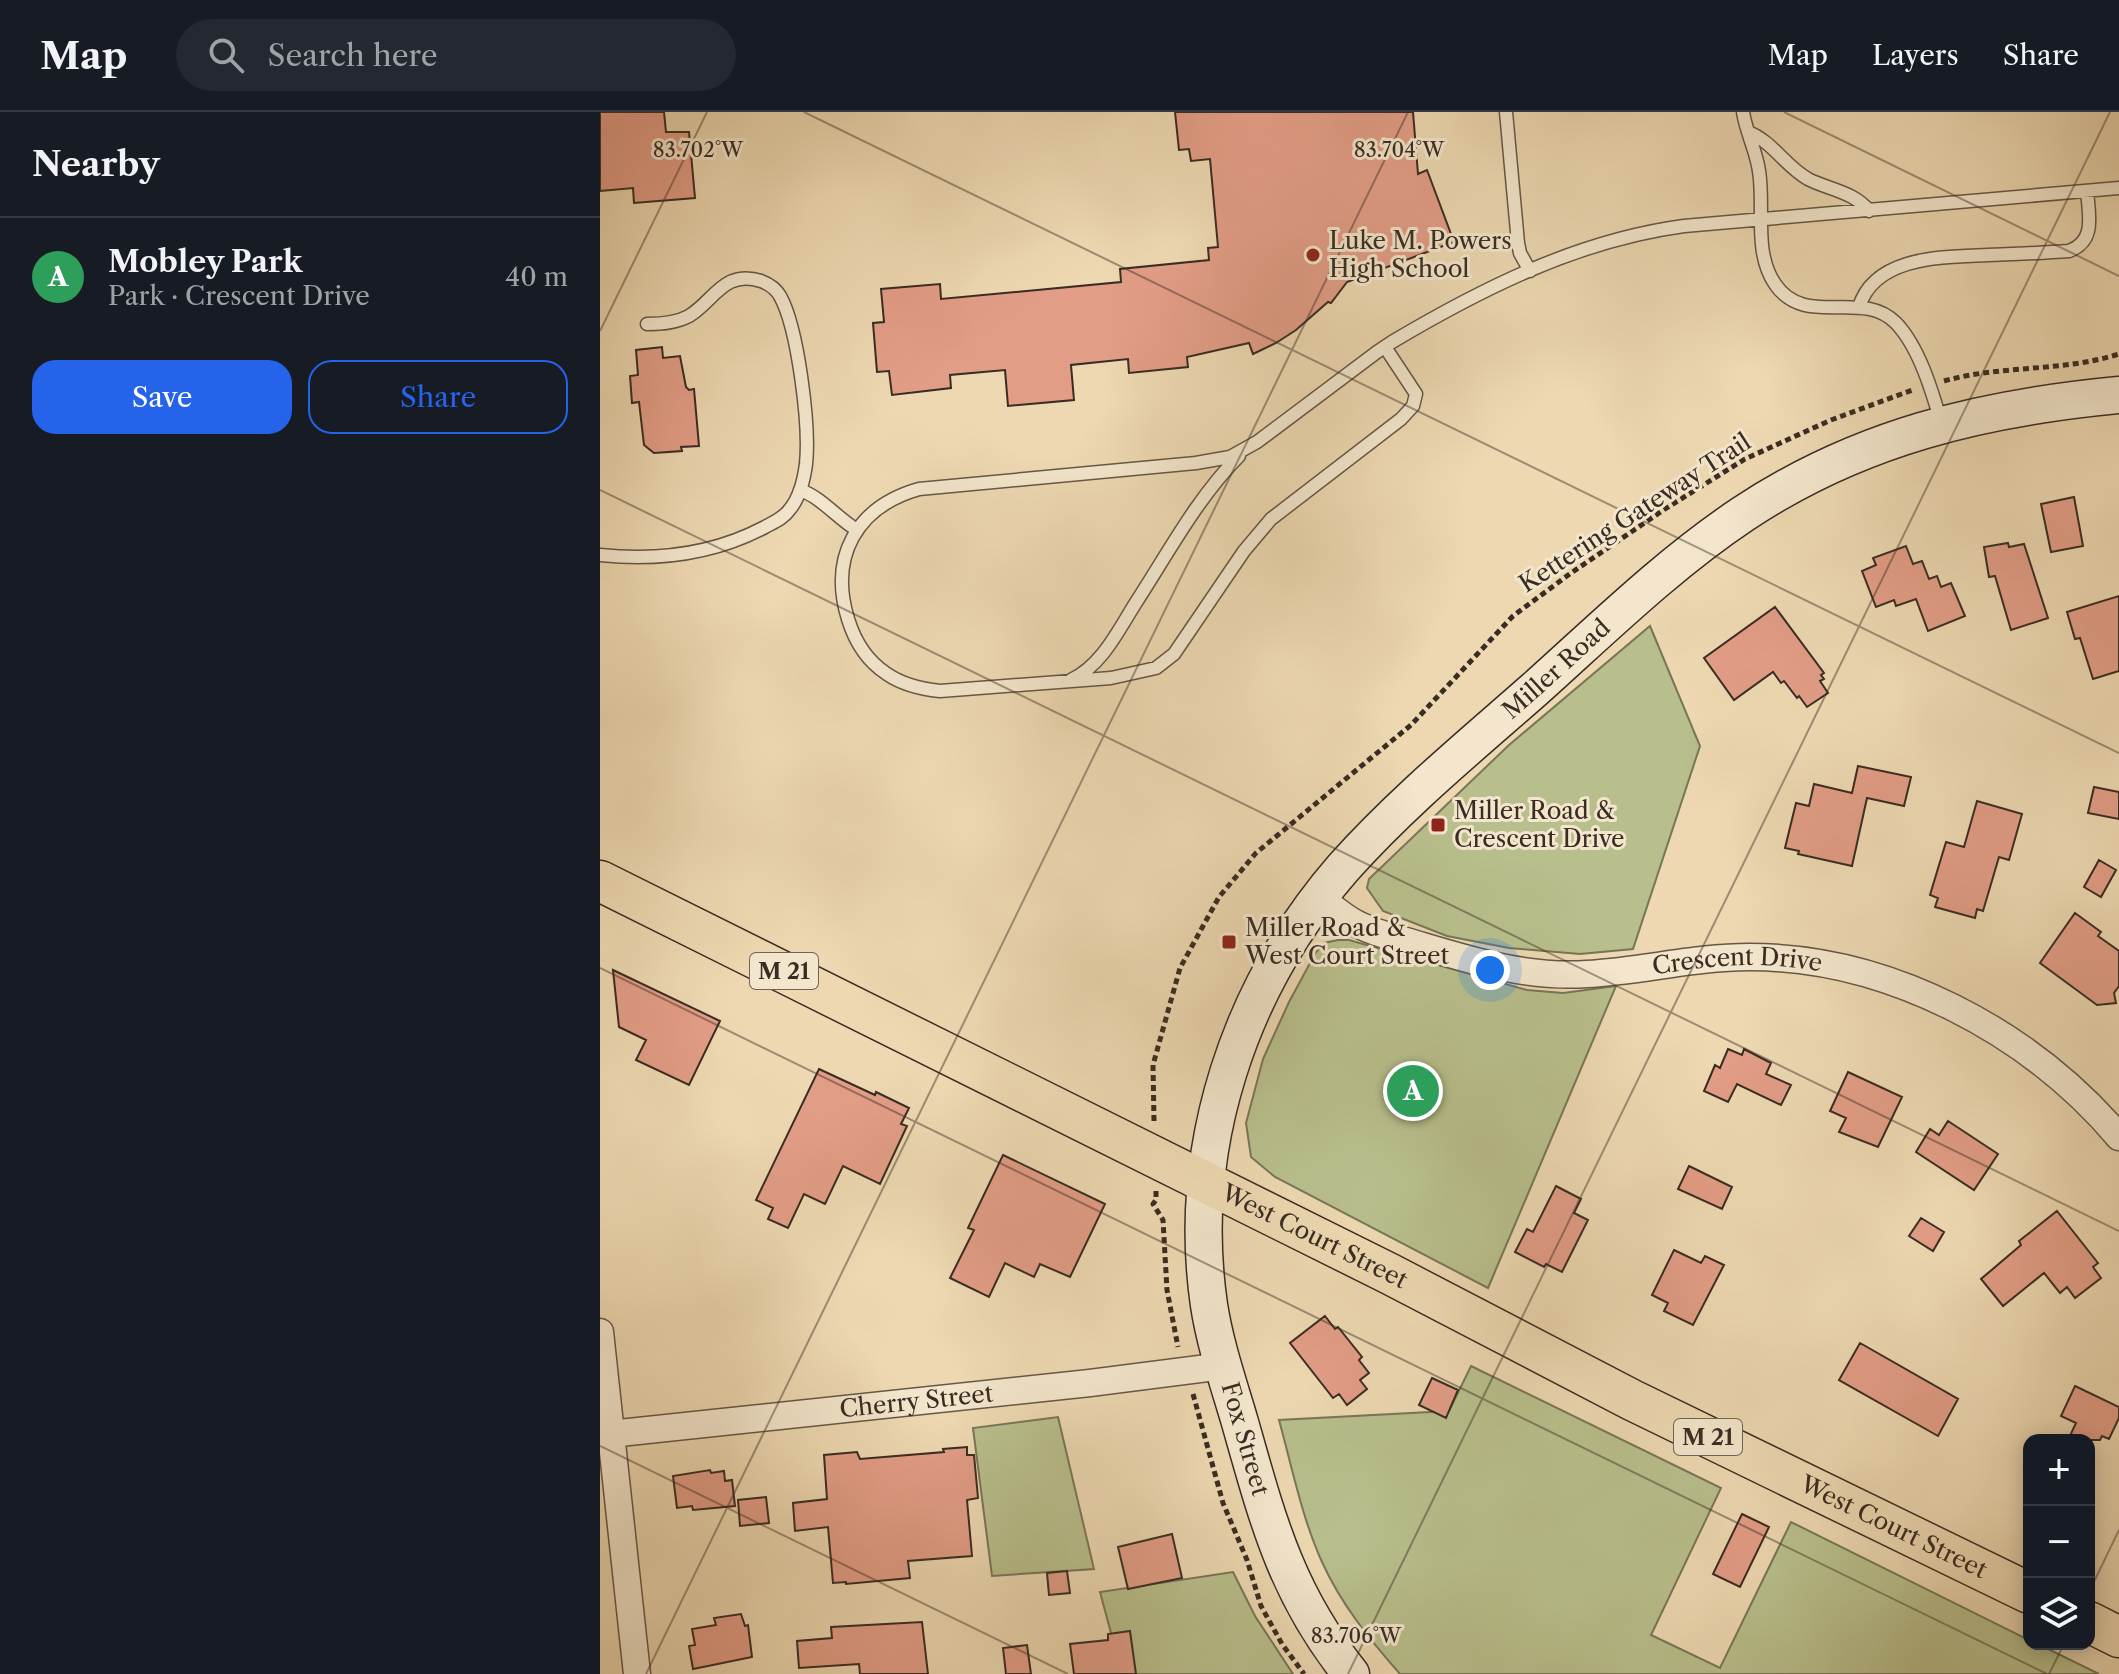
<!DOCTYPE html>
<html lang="en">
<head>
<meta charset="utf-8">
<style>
  :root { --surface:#171b24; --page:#242831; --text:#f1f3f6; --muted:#9ea1a6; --line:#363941; --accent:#2563eb }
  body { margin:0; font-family:"Libre Caslon Text",serif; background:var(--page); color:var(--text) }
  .controls { position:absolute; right:24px; bottom:24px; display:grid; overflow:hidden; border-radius:16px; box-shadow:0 4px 20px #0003 }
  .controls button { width:72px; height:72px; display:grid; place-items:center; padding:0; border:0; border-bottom:2px solid var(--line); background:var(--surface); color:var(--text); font:40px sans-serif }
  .you { position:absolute; left:890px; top:858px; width:28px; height:28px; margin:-20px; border:6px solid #fff; border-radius:50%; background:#1a73e8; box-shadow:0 0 0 12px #1a73e833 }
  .badge { display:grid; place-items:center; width:52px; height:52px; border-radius:50%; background:var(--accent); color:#fff; font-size:26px; font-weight:700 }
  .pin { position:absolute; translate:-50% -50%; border:4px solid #fff; box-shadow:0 2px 8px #0006 }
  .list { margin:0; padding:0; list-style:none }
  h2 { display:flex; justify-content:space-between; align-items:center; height:104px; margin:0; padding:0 32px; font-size:34px }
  h2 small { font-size:26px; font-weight:400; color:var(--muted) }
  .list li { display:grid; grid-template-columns:52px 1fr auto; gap:24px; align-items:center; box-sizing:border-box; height:120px; padding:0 32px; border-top:2px solid var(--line) }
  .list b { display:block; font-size:30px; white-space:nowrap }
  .list p { margin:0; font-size:26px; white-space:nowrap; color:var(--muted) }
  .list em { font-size:26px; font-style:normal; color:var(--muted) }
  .actions { display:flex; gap:16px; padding:24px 32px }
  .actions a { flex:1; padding:18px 0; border:2px solid var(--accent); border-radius:24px; text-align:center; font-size:28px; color:var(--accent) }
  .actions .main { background:var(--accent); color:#fff }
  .icon { flex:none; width:44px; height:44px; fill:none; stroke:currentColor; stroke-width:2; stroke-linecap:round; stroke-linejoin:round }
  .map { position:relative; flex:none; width:1519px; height:1562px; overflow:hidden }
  header { display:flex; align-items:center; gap:48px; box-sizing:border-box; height:112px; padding:0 40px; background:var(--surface); border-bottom:2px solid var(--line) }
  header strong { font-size:38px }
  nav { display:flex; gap:44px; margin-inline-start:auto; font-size:28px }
  .search { width:560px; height:72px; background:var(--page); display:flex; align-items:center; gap:20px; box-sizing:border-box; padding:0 28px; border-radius:44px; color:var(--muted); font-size:30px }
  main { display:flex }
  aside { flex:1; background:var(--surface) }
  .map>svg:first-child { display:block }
</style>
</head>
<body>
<header>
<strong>Map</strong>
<div class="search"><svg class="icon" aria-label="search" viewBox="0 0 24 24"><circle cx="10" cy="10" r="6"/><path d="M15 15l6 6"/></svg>Search here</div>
<nav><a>Map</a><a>Layers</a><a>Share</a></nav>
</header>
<main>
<aside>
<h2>Nearby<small></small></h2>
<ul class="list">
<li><span class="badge" style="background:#2e9e5b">A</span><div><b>Mobley Park</b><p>Park · Crescent Drive</p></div><em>40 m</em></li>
</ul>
<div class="actions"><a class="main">Save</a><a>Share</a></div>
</aside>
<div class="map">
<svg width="1519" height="1562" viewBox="0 0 1519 1562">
  <rect width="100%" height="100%" fill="#edd8b1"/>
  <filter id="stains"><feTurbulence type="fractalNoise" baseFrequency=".0025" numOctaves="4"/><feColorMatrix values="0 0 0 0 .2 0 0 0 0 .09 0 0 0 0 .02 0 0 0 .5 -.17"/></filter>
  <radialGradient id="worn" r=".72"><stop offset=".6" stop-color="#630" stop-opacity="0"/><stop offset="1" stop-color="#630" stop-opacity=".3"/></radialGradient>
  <!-- green -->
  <path fill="#b8bf8c" stroke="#787658" stroke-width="2" d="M 1050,514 L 1100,634 L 1033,837 L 980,842 L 909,836 L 847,824 L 783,799 L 767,776 L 769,767 L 909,633 Z
    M 738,828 L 749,828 L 927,878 L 963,881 L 1016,874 L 888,1176 L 675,1065 L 651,1045 L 646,1011 L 663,947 L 689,890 L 716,840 L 724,831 Z
    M 871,1254 L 1121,1376 L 1051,1523 L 1120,1556 L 1191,1410 L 1429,1528 L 1429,1532 L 1438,1532 L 1499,1562 L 800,1562 C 770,1528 741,1492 722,1450 C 702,1406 692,1355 679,1308 L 849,1299 Z
    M 458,1305 L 494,1457 L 392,1464 L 373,1316 Z
    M 633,1460 L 655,1504 L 693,1562 L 522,1562 L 500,1480 Z"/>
  <!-- building -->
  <path fill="#e29d86" stroke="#392c23" stroke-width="2" d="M 0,0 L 64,0 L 66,20 L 89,20 L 95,86 L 34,91 L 33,76 L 0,79 Z
    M 575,0 L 813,0 L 818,62 L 827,58 L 854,130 L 747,170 L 731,191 L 728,190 L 696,218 L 676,231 L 653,242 L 649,231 L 587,245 L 588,255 L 529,261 L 528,247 L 471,253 L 474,288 L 408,294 L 405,258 L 350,263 L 351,276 L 292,283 L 289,259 L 277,260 L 273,211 L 284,210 L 281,177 L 340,172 L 341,187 L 521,170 L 520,157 L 609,148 L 608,136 L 618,135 L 610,47 L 591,49 L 589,37 L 579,38 Z
    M 62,235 L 63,246 L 80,244 L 86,275 L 89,278 L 94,277 L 99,334 L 81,335 L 82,339 L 54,341 L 44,333 L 39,290 L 32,291 L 30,264 L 38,263 L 36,238 Z
    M 1474,385 L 1483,434 L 1451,440 L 1441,392 Z
    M 1408,431 L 1409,435 L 1424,432 L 1448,506 L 1411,518 L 1395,464 L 1389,465 L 1384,435 Z
    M 1306,434 L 1313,452 L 1322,449 L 1329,467 L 1337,464 L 1341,475 L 1351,471 L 1365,504 L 1328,519 L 1316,487 L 1296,494 L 1294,488 L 1276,495 L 1262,459 L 1276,453 L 1273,446 Z
    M 1519,484 L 1519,559 L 1493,567 L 1480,526 L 1475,527 L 1467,500 Z
    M 1175,495 L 1224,561 L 1221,563 L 1224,567 L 1220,569 L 1228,581 L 1207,595 L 1199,584 L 1197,586 L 1184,569 L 1181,571 L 1173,560 L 1134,588 L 1104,546 Z
    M 1258,654 L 1311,665 L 1304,694 L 1267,686 L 1252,754 L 1198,742 L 1199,739 L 1185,736 L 1196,691 L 1209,694 L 1214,672 L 1252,681 Z
    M 1494,675 L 1519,680 L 1519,707 L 1488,701 Z
    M 1377,689 L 1422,702 L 1409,748 L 1399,745 L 1383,799 L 1377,797 L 1375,806 L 1335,795 L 1338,786 L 1330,783 L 1346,730 L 1364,735 Z
    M 1499,748 L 1516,758 L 1501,785 L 1484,775 Z
    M 1475,801 L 1501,820 L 1498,824 L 1519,839 L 1519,874 L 1514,881 L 1516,891 L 1497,893 L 1440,851 Z
    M 13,858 L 120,909 L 89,973 L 36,948 L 46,928 L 19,915 Z
    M 1128,937 L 1142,943 L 1144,937 L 1171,951 L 1166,962 L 1191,973 L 1181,993 L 1137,972 L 1128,990 L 1104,979 L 1115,953 L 1120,956 Z
    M 219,957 L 275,983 L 276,980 L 309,996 L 301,1012 L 307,1014 L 280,1072 L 243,1054 L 225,1092 L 204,1082 L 188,1116 L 168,1107 L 173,1096 L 156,1088 Z
    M 1248,960 L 1302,985 L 1278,1035 L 1239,1020 L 1246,1006 L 1230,999 Z
    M 1348,1009 L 1398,1042 L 1374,1078 L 1316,1040 L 1330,1017 L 1339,1023 Z
    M 403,1043 L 505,1092 L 470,1165 L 440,1152 L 434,1165 L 405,1151 L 389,1185 L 350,1166 L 374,1118 L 368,1116 Z
    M 1089,1054 L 1132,1075 L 1122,1097 L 1078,1077 Z
    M 956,1074 L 981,1087 L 974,1101 L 988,1108 L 962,1160 L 946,1152 L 944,1155 L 915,1140 L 927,1117 L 933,1120 Z
    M 1457,1099 L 1498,1151 L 1493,1155 L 1501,1166 L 1475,1186 L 1467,1175 L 1460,1181 L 1444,1161 L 1403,1194 L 1381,1167 L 1421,1133 L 1419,1129 Z
    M 1321,1106 L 1344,1120 L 1333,1139 L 1309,1124 Z
    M 1074,1138 L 1101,1151 L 1105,1144 L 1124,1153 L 1093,1213 L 1064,1199 L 1068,1191 L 1052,1183 Z
    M 725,1204 L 735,1217 L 738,1215 L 762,1245 L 759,1248 L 769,1261 L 760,1268 L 767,1277 L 747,1293 L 739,1282 L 733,1286 L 690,1231 Z
    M 1260,1231 L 1358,1287 L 1338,1324 L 1239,1268 Z
    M 832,1266 L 858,1278 L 846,1306 L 819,1293 Z
    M 1475,1274 L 1519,1295 L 1519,1306 L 1509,1327 L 1502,1324 L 1500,1328 L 1468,1328 L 1476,1311 L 1461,1304 Z
    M 367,1335 L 367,1343 L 374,1343 L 378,1386 L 367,1388 L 372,1444 L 308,1449 L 310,1466 L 246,1472 L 246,1470 L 233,1471 L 228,1415 L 195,1419 L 193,1391 L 227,1387 L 224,1343 L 257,1340 L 260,1347 L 344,1340 L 343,1337 Z
    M 110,1358 L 111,1361 L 124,1359 L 125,1369 L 132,1368 L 135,1394 L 93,1398 L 92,1394 L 77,1396 L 73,1364 Z
    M 166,1385 L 169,1411 L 140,1414 L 138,1388 Z
    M 1142,1402 L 1169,1415 L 1140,1475 L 1113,1462 Z
    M 572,1422 L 582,1466 L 528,1477 L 518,1435 Z
    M 467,1459 L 470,1481 L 449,1483 L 447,1461 Z
    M 141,1502 L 145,1514 L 148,1513 L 152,1545 L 93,1557 L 89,1534 L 95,1533 L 92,1517 L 116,1513 L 114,1506 Z
    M 322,1510 L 328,1562 L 260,1562 L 259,1552 L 199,1556 L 197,1529 L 232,1526 L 231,1515 Z
    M 530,1519 L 536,1562 L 474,1562 L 470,1532 L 508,1528 L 508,1522 Z
    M 427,1533 L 431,1562 L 406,1562 L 403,1536 Z"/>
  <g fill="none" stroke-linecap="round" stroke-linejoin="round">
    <!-- lane casing -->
    <g stroke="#665746" stroke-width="15">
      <path id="lane" d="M 906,0 L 918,131 L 920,141 L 930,159
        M 1143,0 C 1146,20 1156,38 1159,59 C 1165,95 1153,140 1175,172 C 1205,217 1262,176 1296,211 C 1319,235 1332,279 1341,310
        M 1148,20 C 1172,29 1185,54 1208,67 C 1227,77 1255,80 1269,99
        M 1259,195 C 1275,143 1345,145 1388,143 C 1415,142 1442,141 1469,139 C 1496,129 1489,104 1487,79
        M 785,235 L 816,282 L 813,294 L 801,307 L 671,407 L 644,439 L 574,542 L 556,556 L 511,566 L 340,579 C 321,577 303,573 287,562 C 267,549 255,530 248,507 C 229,445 256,395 319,377 L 596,351 L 630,345 L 657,330 L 777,240 L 792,230 C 883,176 979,128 1084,114 L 1519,76
        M 200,378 C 221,385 237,406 257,418
        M 0,443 C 57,449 114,442 165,415 C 174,410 184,406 190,397 C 200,385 204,367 206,352 C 210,314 198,216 180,184 C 176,177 169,172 161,169 C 124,157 114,189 89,204 C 76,211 62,212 47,212
        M 471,568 C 502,553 518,519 535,492 C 567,443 597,386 639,344"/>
    </g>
    <!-- street casing -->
    <g stroke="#665746" stroke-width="29">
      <g id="street">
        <path id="s1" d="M 720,785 C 732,795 744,806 759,813 C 777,822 797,826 816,832 C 873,849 927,866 987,862 C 1042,859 1094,845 1150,845 C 1289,845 1430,920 1519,1025"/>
        <path d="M 0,1220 L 37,1562"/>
        <path id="s2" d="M 10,1322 L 490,1271 L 623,1254"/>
      </g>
    </g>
    <!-- secondary casing -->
    <g stroke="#392c23" stroke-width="39">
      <g id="secondary">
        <path id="s3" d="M 751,1562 C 685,1480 667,1405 639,1307 C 628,1270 615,1232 609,1193 C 586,1035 639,876 743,756 C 801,691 869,635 935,577 C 1002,517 1068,452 1143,402 C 1259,325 1382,296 1519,283"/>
      </g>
    </g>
    <!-- primary casing -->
    <g stroke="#392c23" stroke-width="43">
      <g id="primary">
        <path id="s4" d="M 0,769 L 790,1162 L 1032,1288 L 1429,1481"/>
        <path d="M 1489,1510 L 1519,1525"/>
      </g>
    </g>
    <!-- path -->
    <path stroke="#392c23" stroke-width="5" stroke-dasharray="6 4" stroke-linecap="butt" d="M 1344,269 C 1400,253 1463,260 1519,242
      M 554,1009 L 553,953 L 580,856 L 619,785 L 656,741 L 811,613 L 913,504 L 971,461 L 1065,397 L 1145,347 L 1231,308 L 1315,277
      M 556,1079 L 556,1088 L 553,1092 L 563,1108 L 567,1178 L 578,1235
      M 593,1282 L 623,1391 L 647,1448 L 661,1494 L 682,1532 L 704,1562"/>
    <!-- lane -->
    <use href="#lane" stroke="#f3e6cc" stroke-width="12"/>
    <!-- street -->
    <use href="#street" stroke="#f3e6cc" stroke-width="26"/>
    <!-- secondary -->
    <use href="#secondary" stroke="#f3e6cc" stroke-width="36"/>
    <!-- primary -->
    <use href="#primary" stroke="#edd8b1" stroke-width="40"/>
  </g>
  <!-- ticks -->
  <path fill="none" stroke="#392c23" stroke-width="2" stroke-opacity="0.45" d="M 204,0 L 1519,641M 1184,0 L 1519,164M 0,219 L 107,0M 0,378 L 1519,1119M 0,856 L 1447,1562M 0,1334 L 468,1562M 1489,1480 L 1519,1418M 46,1562 L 808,0M 748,1562 L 1510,0M 1449,1562 L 1464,1532"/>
  <!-- markers -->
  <g fill="#8f2418" stroke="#f3e6cc" stroke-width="3">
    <circle cx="713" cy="143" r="8"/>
    <rect x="830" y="705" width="16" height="16" rx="4"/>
    <rect x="621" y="822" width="16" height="16" rx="4"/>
  </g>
  <g text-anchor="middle" stroke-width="6" stroke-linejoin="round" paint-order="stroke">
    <!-- shield labels -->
    <g fill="#f3e6cc" stroke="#716456" stroke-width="2">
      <rect x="150" y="841" width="68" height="36" rx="6"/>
      <rect x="1074" y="1307" width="68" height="36" rx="6"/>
    </g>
    <g font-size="22" font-weight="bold" fill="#392c23">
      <text x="184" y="867">M 21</text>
      <text x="1108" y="1333">M 21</text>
    </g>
    <!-- poi labels -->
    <g font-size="24" fill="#392c23" stroke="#f3e6cc" text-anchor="start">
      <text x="729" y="137">Luke M. Powers<tspan x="729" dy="28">High School</tspan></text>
      <text x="854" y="707">Miller Road &amp;<tspan x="854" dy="28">Crescent Drive</tspan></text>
      <text x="645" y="824">Miller Road &amp;<tspan x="645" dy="28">West Court Street</tspan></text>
    </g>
    <!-- street labels -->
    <g font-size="24" fill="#392c23" stroke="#f3e6cc">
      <text transform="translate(1035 401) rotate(-33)" y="8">Kettering Gateway Trail</text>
      <text dy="8" stroke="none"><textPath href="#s3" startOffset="1162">Miller Road</textPath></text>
      <text dy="8" stroke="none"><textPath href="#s1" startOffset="434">Crescent Drive</textPath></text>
      <text dy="8" stroke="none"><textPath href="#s4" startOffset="798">West Court Street</textPath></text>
      <text dy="8" stroke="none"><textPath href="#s2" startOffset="308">Cherry Street</textPath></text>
      <text transform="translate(645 1327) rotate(74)" y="8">Fox Street</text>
      <text dy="8" stroke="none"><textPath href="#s4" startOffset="1446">West Court Street</textPath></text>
    </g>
  </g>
  <g font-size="20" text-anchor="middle" fill="#392c23" stroke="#f3e6cc" stroke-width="6" stroke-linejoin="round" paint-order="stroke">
    <text x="98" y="45">83.702°W</text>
    <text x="799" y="45">83.704°W</text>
    <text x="756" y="1531">83.706°W</text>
  </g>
  <rect width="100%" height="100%" filter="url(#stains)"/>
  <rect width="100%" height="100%" fill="url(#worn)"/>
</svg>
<div class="controls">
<button>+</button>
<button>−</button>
<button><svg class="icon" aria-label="layers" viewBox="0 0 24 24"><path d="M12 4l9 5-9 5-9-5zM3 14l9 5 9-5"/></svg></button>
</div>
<div class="you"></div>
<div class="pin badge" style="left:813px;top:979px;background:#2e9e5b">A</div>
</div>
</main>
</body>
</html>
